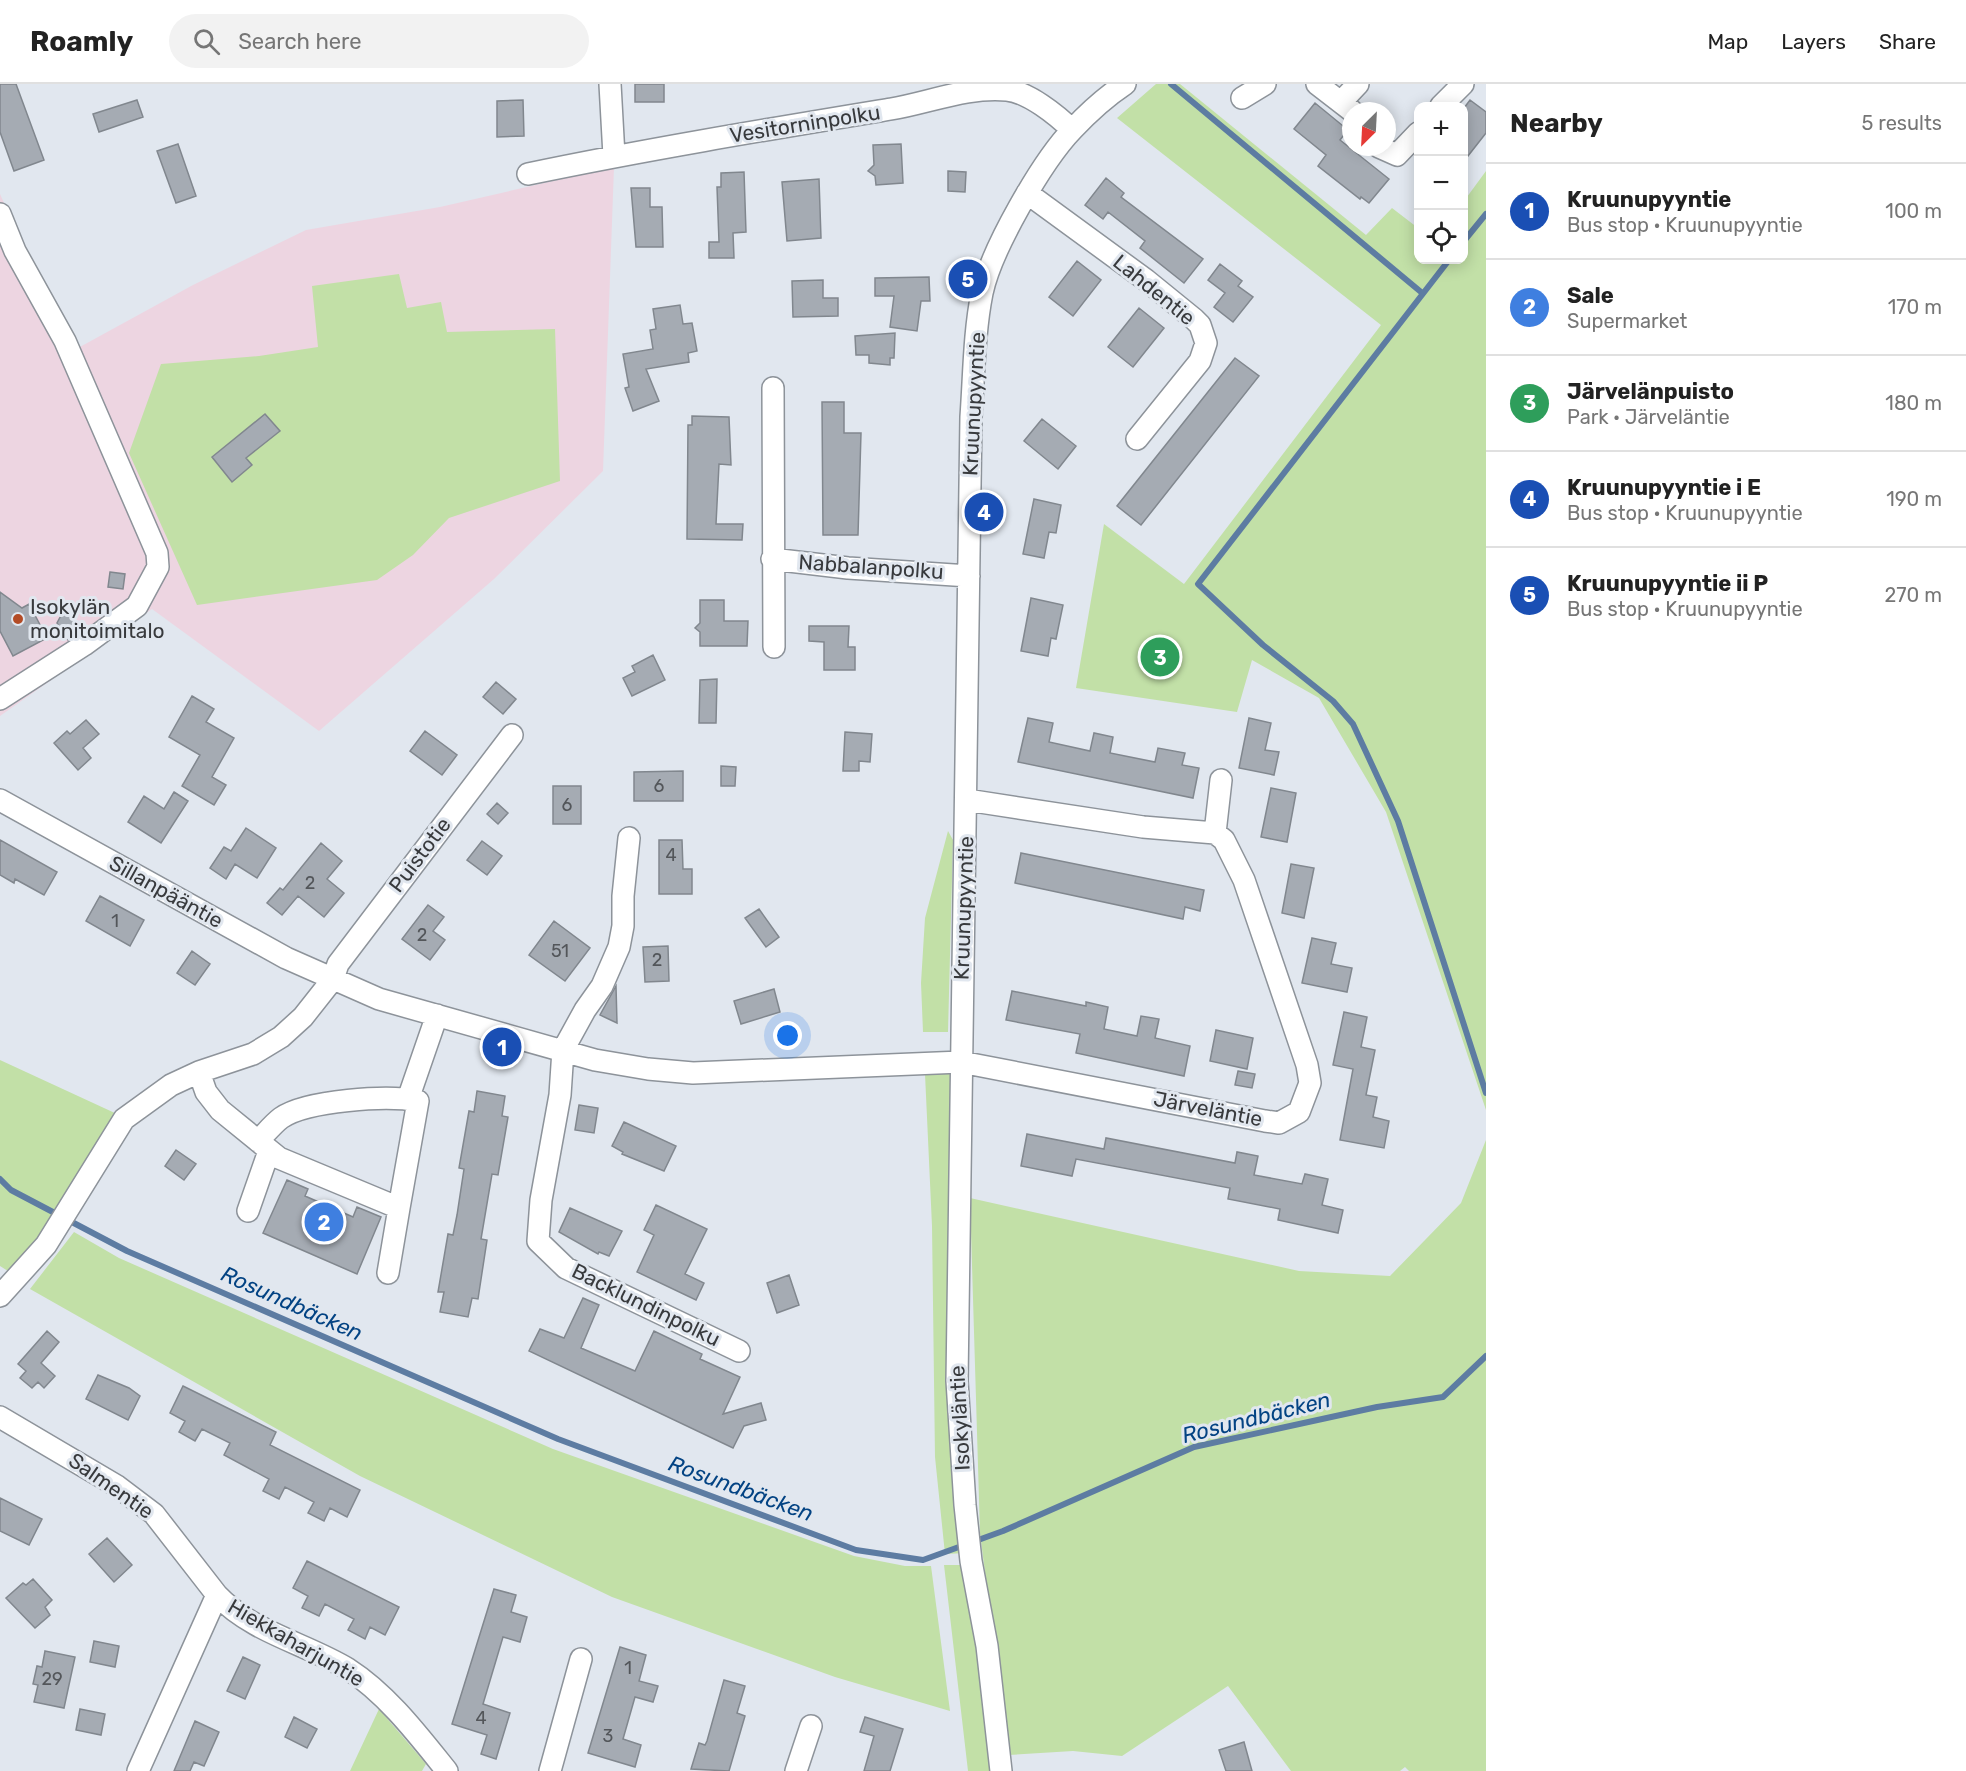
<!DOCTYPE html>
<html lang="en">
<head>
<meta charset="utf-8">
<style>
  :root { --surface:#fff; --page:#f2f2f2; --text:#222; --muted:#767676; --line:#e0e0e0; --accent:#ea580c }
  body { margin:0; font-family:Rubik,sans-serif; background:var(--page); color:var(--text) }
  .controls { position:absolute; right:18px; top:18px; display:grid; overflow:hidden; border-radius:12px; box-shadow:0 3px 15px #0003 }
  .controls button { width:54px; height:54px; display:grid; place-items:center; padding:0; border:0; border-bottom:2px solid var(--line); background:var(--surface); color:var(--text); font:30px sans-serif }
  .compass { position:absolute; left:1342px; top:18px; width:54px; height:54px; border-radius:50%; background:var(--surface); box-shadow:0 3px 15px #0003; rotate:204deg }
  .you { position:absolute; left:788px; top:952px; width:21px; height:21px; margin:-15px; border:4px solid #fff; border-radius:50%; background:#1a73e8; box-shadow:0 0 0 9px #1a73e833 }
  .badge { display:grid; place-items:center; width:39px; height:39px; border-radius:50%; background:var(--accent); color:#fff; font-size:20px; font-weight:700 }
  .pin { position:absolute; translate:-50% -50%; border:3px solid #fff; box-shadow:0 2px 6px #0006 }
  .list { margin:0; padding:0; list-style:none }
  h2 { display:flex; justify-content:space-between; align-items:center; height:78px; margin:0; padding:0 24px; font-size:26px }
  h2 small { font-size:20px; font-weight:400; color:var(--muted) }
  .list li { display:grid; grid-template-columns:39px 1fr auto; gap:18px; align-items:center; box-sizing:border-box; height:96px; padding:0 24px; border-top:2px solid var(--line) }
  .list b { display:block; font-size:22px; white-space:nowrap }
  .list p { margin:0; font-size:20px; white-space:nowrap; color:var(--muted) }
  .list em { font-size:20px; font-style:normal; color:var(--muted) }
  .icon { flex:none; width:33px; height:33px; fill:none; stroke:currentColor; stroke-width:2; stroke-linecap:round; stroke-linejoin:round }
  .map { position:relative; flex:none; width:1486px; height:1687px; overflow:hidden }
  header { display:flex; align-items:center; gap:36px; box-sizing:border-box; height:84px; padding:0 30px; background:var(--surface); border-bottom:2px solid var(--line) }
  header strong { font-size:28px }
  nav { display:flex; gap:33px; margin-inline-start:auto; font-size:21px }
  .search { width:420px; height:54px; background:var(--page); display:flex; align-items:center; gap:15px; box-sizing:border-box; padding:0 21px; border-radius:33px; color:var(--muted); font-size:22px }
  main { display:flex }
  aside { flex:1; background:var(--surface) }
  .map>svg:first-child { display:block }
</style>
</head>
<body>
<header>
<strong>Roamly</strong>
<div class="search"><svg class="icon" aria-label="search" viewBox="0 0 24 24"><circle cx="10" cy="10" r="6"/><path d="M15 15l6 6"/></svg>Search here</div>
<nav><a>Map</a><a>Layers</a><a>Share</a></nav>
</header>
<main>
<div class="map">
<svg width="1486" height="1687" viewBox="0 0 1486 1687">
  <rect width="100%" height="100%" fill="#e1e7ef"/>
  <!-- education -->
  <path fill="#edd5e1" d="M 614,83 L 603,387 L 494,495 L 319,647 L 152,525 L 0,632 L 0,110 L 22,159 L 78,264 L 193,201 L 306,146 L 440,123 Z"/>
  <!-- green -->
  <path fill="#c2e0a7" d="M 1156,0 L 1180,0 L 1366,151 L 1392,124 L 1418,144 L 1418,176 L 1464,176 L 1464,117 L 1486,87 L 1486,1026 L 1386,728 L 1319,614 L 1252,576 L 1237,628 L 1076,604 L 1104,440 L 1184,500 L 1381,241 L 1117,34 Z
    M 399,190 L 407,224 L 441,218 L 447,248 L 555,245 L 560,397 L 449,434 L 413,471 L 377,496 L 197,521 L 129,369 L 161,280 L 259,272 L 318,263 L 312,202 Z
    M 948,747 L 953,756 L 948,948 L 923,948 L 921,899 L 925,834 Z
    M 0,976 L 117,1030 L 46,1144 L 11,1189 L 0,1182 Z
    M 951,989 L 948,1294 L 967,1469 L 945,1470 L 935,1373 L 932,1142 L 925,990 Z
    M 1486,1056 L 1486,1687 L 1409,1687 L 1405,1683 L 1400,1687 L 1291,1687 L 1228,1602 L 1122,1672 L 1073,1667 L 1008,1671 L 980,1449 L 970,1114 L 1299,1187 L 1390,1192 L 1461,1119 Z
    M 74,1148 L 119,1174 L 553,1365 L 854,1472 L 905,1482 L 931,1482 L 950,1627 L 835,1593 L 612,1513 L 360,1392 L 30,1205 Z
    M 944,1481 L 967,1481 L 993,1687 L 968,1687 Z
    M 379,1625 L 426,1680 L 422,1687 L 350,1687 Z"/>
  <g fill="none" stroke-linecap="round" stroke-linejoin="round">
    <!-- stream -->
    <path stroke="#5d7ca2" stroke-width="6" d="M 1171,0 L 1421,208
      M 1464,157 L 1486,130
      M 1449,176 L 1198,500 L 1263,561 L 1333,617 L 1353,640 L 1398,737 L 1486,1009
      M 0,1095 L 11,1106 L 127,1167 L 558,1355 L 856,1466 L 923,1476 L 1003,1447 L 1194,1363 L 1377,1323 L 1443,1313 L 1486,1272"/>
  </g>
  <!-- building -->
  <path fill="#a5abb3" stroke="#81878e" stroke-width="1.5" d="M 0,0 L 16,0 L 44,76 L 14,87 L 0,48 Z
    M 635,0 L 664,0 L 664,18 L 635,18 Z
    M 137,16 L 143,33 L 99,48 L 93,30 Z
    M 523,16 L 524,52 L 497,53 L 497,17 Z
    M 1470,16 L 1486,28 L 1486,49 L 1464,77 L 1464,24 Z
    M 1315,19 L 1348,46 L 1340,56 L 1389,95 L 1369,119 L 1361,113 L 1360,115 L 1318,82 L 1326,71 L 1294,45 Z
    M 178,60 L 196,112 L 176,119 L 157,67 Z
    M 901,60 L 903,99 L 876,101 L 875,92 L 868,87 L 874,81 L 873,61 Z
    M 948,87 L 966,88 L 965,108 L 948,107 Z
    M 744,88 L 746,148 L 733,149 L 734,174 L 709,174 L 709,158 L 719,158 L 717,103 L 721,103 L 721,89 Z
    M 1106,94 L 1124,109 L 1121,113 L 1203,175 L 1184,199 L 1140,164 L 1145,157 L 1108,128 L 1103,135 L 1085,121 Z
    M 819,95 L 821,154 L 787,157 L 782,98 Z
    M 631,104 L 650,104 L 650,123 L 662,123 L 663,163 L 636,163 Z
    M 1077,177 L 1101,196 L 1073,232 L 1049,213 Z
    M 1220,180 L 1242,197 L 1238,202 L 1253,213 L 1233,238 L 1214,223 L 1225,209 L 1208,196 Z
    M 929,193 L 930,217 L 921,217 L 917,247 L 890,243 L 894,212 L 875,212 L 875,194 Z
    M 823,196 L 823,214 L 838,214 L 838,232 L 793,233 L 792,197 Z
    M 680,221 L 683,240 L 692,239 L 697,267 L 688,269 L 689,278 L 646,285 L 659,317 L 633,327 L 625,304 L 629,303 L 623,270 L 653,265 L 650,246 L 656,245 L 653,225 Z
    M 1139,224 L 1164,244 L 1133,283 L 1108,263 Z
    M 895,249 L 894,274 L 890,274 L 890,281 L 869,279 L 869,271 L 856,271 L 855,252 Z
    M 1235,274 L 1259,292 L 1141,441 L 1117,422 Z
    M 822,318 L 844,318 L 844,349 L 861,349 L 858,451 L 823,451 Z
    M 265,330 L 280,347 L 246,374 L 252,381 L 232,398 L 212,373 Z
    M 692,332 L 729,333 L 731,381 L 719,380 L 716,440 L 743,440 L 742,456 L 687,455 L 688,341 L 692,341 Z
    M 1042,335 L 1076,362 L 1058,385 L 1024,357 Z
    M 1034,415 L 1061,421 L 1056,449 L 1049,448 L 1044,474 L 1023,470 Z
    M 110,488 L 125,490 L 123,505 L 108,503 Z
    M 0,508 L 22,524 L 29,520 L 47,554 L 13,572 L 0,547 Z
    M 1031,514 L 1063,521 L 1056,555 L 1051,554 L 1048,572 L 1021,567 Z
    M 700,516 L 724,516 L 724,537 L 748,537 L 747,562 L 700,562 L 700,548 L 695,544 L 700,539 Z
    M 65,524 L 81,547 L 68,556 L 57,539 Z
    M 809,542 L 849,542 L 848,563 L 855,563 L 855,586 L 824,586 L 824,558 L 809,557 Z
    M 653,571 L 665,596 L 632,612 L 623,594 L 635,588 L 632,582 Z
    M 717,595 L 716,639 L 699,639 L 700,596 Z
    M 496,598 L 516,615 L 503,630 L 483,613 Z
    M 192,612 L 214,625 L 206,638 L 234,654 L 212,693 L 226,701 L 214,721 L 182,702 L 200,671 L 169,653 Z
    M 1028,634 L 1053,639 L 1049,658 L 1090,667 L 1094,649 L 1113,653 L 1110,669 L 1155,678 L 1158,664 L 1185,669 L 1182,681 L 1199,684 L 1193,714 L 1018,678 Z
    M 1249,634 L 1271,639 L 1265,666 L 1279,668 L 1274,691 L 1239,684 Z
    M 86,636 L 99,650 L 83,664 L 91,674 L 78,686 L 54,659 L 67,647 L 70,650 Z
    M 425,647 L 457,671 L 442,691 L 410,667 Z
    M 845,648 L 872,650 L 870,678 L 859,677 L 859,687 L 843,687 Z
    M 721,682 L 736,683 L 735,702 L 721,702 Z
    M 683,687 L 683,717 L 634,717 L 634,688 Z
    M 553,702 L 581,702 L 581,740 L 553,740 Z
    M 1271,704 L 1296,709 L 1287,758 L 1261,753 Z
    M 174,708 L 188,717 L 161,759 L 128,738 L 144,712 L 164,725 Z
    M 497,719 L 508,729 L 498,740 L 487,730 Z
    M 246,744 L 276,764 L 257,794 L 235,780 L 226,795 L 210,784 L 224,763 L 231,767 Z
    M 0,756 L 57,788 L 44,811 L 15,795 L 14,799 L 0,791 Z
    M 659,756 L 682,756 L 683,785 L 692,785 L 692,810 L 659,810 Z
    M 482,757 L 502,772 L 487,791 L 467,776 Z
    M 321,759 L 342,777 L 327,795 L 344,809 L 324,833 L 298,812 L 282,831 L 267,819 L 280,804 L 283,806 Z
    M 1021,769 L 1204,806 L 1200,827 L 1185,823 L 1183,835 L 1015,799 Z
    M 1291,780 L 1314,784 L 1304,834 L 1282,829 Z
    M 100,812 L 144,836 L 130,862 L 86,837 Z
    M 428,821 L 444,833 L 433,847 L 445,856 L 430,876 L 402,855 Z
    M 759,825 L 779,853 L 766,863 L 745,834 Z
    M 554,837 L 590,864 L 565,897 L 529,871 Z
    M 1312,854 L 1336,859 L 1331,880 L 1352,884 L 1347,908 L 1302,899 Z
    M 668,862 L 669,897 L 645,898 L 643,863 Z
    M 192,867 L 210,880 L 195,901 L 177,889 Z
    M 616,902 L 617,939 L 600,931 Z
    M 774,905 L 780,928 L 741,940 L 734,917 Z
    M 1012,907 L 1086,922 L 1086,918 L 1108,923 L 1104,945 L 1137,952 L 1141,932 L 1159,935 L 1155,954 L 1190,962 L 1184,992 L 1076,969 L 1080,950 L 1006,936 Z
    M 1344,928 L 1367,933 L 1361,963 L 1375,966 L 1366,1011 L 1377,1013 L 1373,1033 L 1389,1037 L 1384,1064 L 1340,1056 L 1353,985 L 1333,981 Z
    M 1216,946 L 1253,954 L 1247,985 L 1210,977 Z
    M 1238,987 L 1255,990 L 1252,1004 L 1235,1001 Z
    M 477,1007 L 505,1012 L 502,1032 L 508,1033 L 498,1091 L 492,1090 L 481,1155 L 487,1156 L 478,1215 L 472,1214 L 468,1233 L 440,1228 L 444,1208 L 438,1208 L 448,1150 L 453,1151 L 457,1131 L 464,1085 L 459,1084 L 469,1027 L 474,1028 Z
    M 579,1021 L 598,1024 L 594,1049 L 575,1046 Z
    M 624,1038 L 676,1062 L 664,1087 L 622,1070 L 623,1068 L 612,1062 Z
    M 1027,1050 L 1104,1065 L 1106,1054 L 1235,1079 L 1237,1068 L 1258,1072 L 1254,1091 L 1302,1100 L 1305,1090 L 1328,1095 L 1322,1121 L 1343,1126 L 1338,1149 L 1278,1136 L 1280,1125 L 1228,1115 L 1230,1104 L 1076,1075 L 1072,1092 L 1021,1082 Z
    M 176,1066 L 196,1080 L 184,1096 L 165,1082 Z
    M 287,1096 L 308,1105 L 305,1112 L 353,1133 L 357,1123 L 381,1133 L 357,1190 L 263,1149 Z
    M 656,1121 L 707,1145 L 685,1190 L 704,1199 L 696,1216 L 637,1188 L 654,1151 L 644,1146 Z
    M 570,1124 L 622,1147 L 609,1172 L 599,1168 L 598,1170 L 559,1148 Z
    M 789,1191 L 799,1221 L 777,1229 L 767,1199 Z
    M 583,1214 L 599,1221 L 581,1264 L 635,1287 L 654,1247 L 702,1270 L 700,1275 L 740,1293 L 723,1330 L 761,1319 L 766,1336 L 744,1342 L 733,1364 L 529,1267 L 540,1245 L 564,1254 Z
    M 47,1247 L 59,1258 L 41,1279 L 55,1292 L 44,1304 L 38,1298 L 32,1304 L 20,1294 L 26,1287 L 18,1280 Z
    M 98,1291 L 129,1304 L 140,1312 L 128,1336 L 86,1315 Z
    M 183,1302 L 276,1348 L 270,1361 L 360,1406 L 347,1433 L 330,1424 L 324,1437 L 308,1429 L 314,1418 L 285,1403 L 279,1415 L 263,1407 L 269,1395 L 224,1371 L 230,1359 L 202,1345 L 195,1357 L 179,1348 L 185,1337 L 170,1329 Z
    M 0,1414 L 42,1435 L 29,1461 L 0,1447 Z
    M 107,1454 L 132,1481 L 114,1498 L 89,1470 Z
    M 307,1477 L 399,1523 L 385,1551 L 370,1543 L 365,1555 L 348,1546 L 354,1535 L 325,1520 L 319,1532 L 302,1524 L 308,1512 L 293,1504 Z
    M 33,1495 L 52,1516 L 45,1523 L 50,1531 L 35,1544 L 6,1514 L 23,1499 L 26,1501 Z
    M 494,1505 L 516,1511 L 511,1528 L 527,1533 L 520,1558 L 503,1553 L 483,1620 L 510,1629 L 496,1675 L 481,1670 L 487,1651 L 452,1640 Z
    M 94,1557 L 119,1562 L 115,1583 L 90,1578 Z
    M 620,1563 L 646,1571 L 639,1597 L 658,1602 L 653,1618 L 635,1613 L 623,1655 L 641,1661 L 635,1683 L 588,1669 Z
    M 45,1567 L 75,1573 L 64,1624 L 34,1618 L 38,1601 L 33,1600 L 37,1582 L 42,1583 Z
    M 243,1573 L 260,1581 L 245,1615 L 227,1607 Z
    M 724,1596 L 745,1602 L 737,1629 L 745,1632 L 729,1687 L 691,1685 L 699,1659 L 705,1661 L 707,1657 Z
    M 80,1625 L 105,1630 L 101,1651 L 76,1646 Z
    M 294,1633 L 317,1645 L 307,1664 L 285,1653 Z
    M 865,1633 L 903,1645 L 890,1687 L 864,1687 L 874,1652 L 860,1648 Z
    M 195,1637 L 219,1648 L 204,1682 L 194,1678 L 190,1687 L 174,1687 Z
    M 1244,1658 L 1252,1687 L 1226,1687 L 1219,1666 Z"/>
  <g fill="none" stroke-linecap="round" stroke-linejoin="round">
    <!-- minor casing -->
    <g stroke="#8d939a" stroke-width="24">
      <path id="minor" d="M 610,0 L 614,72
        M 1317,0 L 1352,27
        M 1242,14 L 1265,0
        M 1341,18 L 1358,0
        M 1441,22 L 1463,0
        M 1379,63 L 1397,71 L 1418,49
        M 528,90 C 648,65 770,45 891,25 C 928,19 968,2 1007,6 C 1028,8 1057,31 1072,46
        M 1027,109 L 1146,196 L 1194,235 L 1200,241 L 1206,259 L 1200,277 L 1137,355
        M 0,130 L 15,167 L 65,257 L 157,469 L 158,483 L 137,522 L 84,561 L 0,615
        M 773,304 L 774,563
        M 772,475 L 848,484 L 969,492
        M 0,716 L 286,874 L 379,915 L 595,976 L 648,985 L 693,989 L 961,978 L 1265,1037 L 1279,1039 L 1299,1028 L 1310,999 L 1307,981 L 1244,796 L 1224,756 L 1215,749 L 1143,743 L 967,716
        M 1215,749 L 1221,696
        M 629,754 L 623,812 L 623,842 L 619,863 L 602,902 L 585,926 L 563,966 L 560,1011 L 541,1116 L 538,1157 L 566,1184 L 739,1267
        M 199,988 L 206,1008 L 220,1026 L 279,1074 L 399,1124 L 388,1189
        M 408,1015 L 437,931
        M 258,1057 C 265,1050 273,1040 281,1034 C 307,1016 388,1011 418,1017 L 399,1124
        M 248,1127 L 269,1067
        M 0,1212 L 46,1161 L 124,1035 L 171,1001 L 199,988 L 253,970 L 281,953 L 303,933 L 333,895 L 338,880 L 512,651
        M 0,1333 L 117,1402 L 154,1430 L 217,1511 L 138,1687
        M 217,1511 C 253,1549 305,1559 348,1585 C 387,1610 418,1651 447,1687
        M 550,1687 L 581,1575
        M 796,1687 L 811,1642
        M 1001,1687 L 987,1562 L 971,1477 L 965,1421 L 957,1297 L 971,333 C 974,292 974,249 982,209 C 991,166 1042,77 1073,45 C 1088,29 1107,12 1125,0"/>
    </g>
    <!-- minor -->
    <use href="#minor" stroke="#fff" stroke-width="21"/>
  </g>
  <!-- markers -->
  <circle fill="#b34c26" stroke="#e1e7ef" stroke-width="2" cx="18" cy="535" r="6"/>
  <g text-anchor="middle" stroke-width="6" stroke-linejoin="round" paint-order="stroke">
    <!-- number labels -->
    <g font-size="18" fill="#53565a">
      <text x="659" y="708">6</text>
      <text x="567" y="727">6</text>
      <text x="671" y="777">4</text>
      <text x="310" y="805">2</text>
      <text x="115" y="843">1</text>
      <text x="422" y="857">2</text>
      <text x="560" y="873">51</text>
      <text x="657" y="882">2</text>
      <text x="628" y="1590">1</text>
      <text x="52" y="1601">29</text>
      <text x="481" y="1640">4</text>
      <text x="608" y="1658">3</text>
    </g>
    <!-- street labels -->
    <g font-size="21" fill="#383a3d" stroke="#e1e7ef">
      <text transform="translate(805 40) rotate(-9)" y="7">Vesitorninpolku</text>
      <text transform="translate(1154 206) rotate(39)" y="7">Lahdentie</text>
      <text transform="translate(974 320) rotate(-87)" y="7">Kruunupyyntie</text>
      <text transform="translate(871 483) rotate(4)" y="7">Nabbalanpolku</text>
      <text transform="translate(420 771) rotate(-53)" y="7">Puistotie</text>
      <text transform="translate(166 808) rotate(29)" y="7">Sillanpääntie</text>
      <text transform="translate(964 824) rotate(-88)" y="7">Kruunupyyntie</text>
      <text transform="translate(1208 1025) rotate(11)" y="7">Järveläntie</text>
      <text transform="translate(646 1221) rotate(26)" y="7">Backlundinpolku</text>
      <text transform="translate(960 1334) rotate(-93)" y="7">Isokyläntie</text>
      <text transform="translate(111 1402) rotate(35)" y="7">Salmentie</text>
      <text transform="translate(296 1559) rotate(30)" y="7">Hiekkaharjuntie</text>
    </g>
    <!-- poi labels -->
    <g font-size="21" fill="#383a3d" stroke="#e1e7ef" text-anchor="start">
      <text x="30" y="530">Isokylän<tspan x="30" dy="24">monitoimitalo</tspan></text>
    </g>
    <!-- water labels -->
    <g font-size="22" font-style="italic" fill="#034383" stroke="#e1e7ef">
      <text transform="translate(292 1219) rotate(24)" y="8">Rosundbäcken</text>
      <text transform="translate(1256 1333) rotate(-14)" y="8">Rosundbäcken</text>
      <text transform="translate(741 1404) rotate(20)" y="8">Rosundbäcken</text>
    </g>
  </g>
</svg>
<div class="controls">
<button>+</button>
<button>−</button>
<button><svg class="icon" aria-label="locate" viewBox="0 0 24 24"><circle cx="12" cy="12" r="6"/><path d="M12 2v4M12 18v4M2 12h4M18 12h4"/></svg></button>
</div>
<svg class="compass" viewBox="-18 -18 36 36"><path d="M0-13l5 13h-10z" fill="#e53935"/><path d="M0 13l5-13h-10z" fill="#767676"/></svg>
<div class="you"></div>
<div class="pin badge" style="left:502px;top:963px;background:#1a4fb4">1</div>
<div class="pin badge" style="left:324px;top:1138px;background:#3f7fe0">2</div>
<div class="pin badge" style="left:1160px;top:573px;background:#2e9e5b">3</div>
<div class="pin badge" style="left:984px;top:428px;background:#1a4fb4">4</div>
<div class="pin badge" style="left:968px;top:195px;background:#1a4fb4">5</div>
</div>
<aside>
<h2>Nearby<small>5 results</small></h2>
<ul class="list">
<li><span class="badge" style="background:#1a4fb4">1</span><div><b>Kruunupyyntie</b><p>Bus stop · Kruunupyyntie</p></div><em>100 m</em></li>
<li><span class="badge" style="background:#3f7fe0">2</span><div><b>Sale</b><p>Supermarket</p></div><em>170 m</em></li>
<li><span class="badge" style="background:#2e9e5b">3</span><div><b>Järvelänpuisto</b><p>Park · Järveläntie</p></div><em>180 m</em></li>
<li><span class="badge" style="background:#1a4fb4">4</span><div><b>Kruunupyyntie i E</b><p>Bus stop · Kruunupyyntie</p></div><em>190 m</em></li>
<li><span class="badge" style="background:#1a4fb4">5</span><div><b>Kruunupyyntie ii P</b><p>Bus stop · Kruunupyyntie</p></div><em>270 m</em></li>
</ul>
</aside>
</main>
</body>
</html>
